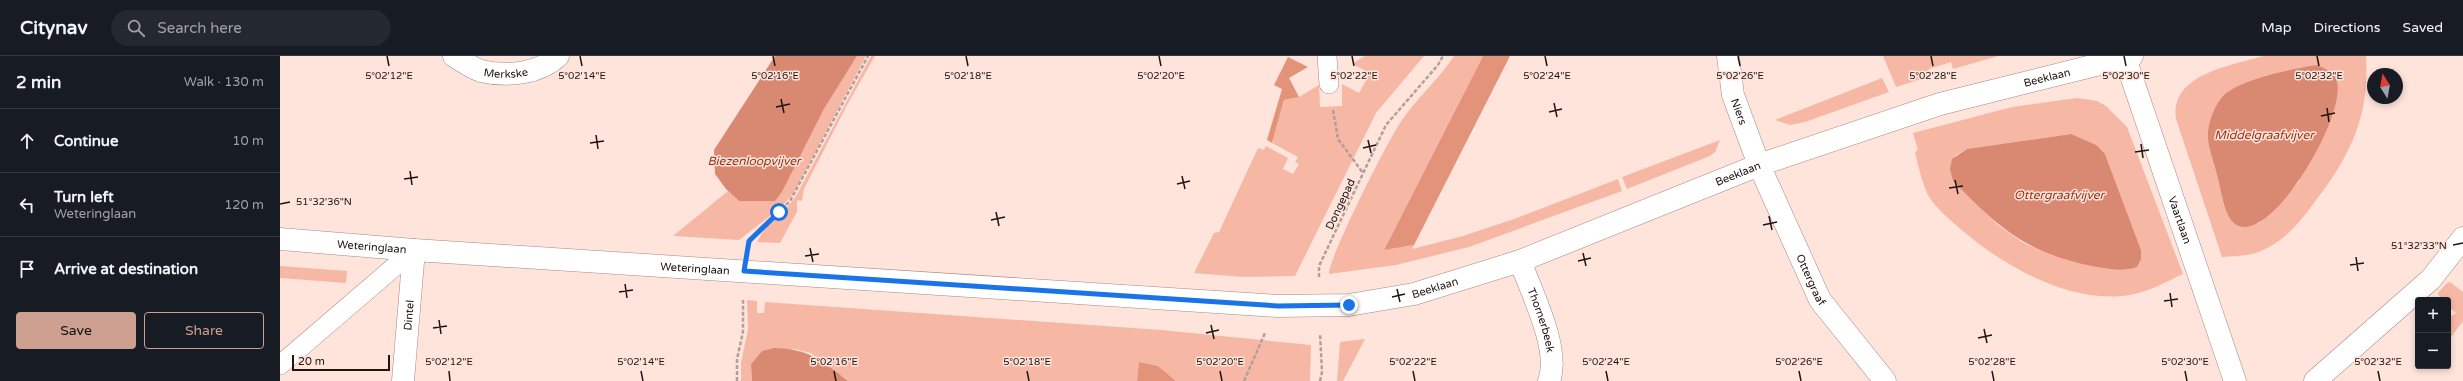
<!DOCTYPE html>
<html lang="en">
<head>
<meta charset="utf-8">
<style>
  :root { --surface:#171b24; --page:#242831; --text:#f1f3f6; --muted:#9ea1a6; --line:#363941; --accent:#cda091 }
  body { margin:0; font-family:"Varela Round",sans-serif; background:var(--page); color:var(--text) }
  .controls { position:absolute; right:12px; bottom:12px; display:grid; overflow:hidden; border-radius:4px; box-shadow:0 2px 6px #0003 }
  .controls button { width:36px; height:36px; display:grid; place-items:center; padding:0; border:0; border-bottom:1px solid var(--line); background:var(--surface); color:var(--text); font:20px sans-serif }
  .compass { position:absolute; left:2087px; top:12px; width:36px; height:36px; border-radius:50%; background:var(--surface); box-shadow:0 2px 6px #0003; rotate:349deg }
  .scale { position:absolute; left:12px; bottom:10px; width:98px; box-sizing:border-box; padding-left:4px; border:2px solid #1f1411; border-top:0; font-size:11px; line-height:14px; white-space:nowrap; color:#1f1411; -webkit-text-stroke:3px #fee4db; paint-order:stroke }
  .stop { position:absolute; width:12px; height:12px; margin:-9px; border:3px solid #1a73e8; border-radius:50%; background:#fff }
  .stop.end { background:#1a73e8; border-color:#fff; box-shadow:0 1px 4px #0008 }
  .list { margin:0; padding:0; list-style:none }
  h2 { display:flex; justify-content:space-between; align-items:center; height:52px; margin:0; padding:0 16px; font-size:17px }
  h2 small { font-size:13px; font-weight:400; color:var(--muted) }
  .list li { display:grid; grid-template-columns:26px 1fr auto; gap:12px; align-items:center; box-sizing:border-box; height:64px; padding:0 16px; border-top:1px solid var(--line) }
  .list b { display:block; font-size:15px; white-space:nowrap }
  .list p { margin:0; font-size:13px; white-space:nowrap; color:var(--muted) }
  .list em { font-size:13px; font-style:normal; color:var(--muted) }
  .actions { display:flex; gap:8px; padding:12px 16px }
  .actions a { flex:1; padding:9px 0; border:1px solid var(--accent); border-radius:4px; text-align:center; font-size:14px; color:var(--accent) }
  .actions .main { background:var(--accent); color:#111 }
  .icon { flex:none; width:22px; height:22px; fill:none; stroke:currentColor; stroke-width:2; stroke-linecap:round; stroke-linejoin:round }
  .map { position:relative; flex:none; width:2183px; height:325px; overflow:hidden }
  header { display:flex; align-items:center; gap:24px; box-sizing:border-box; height:56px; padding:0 20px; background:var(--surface); border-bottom:1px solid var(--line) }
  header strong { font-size:19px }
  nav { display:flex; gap:22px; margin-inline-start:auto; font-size:14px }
  .search { width:280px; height:36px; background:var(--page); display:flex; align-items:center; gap:10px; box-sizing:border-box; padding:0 14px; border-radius:22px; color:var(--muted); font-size:15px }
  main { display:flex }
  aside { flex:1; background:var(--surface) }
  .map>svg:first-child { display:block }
</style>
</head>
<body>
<header>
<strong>Citynav</strong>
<div class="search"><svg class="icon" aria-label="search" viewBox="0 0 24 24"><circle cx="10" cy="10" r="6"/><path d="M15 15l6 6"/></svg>Search here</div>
<nav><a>Map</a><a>Directions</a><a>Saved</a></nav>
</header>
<main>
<aside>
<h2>2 min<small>Walk · 130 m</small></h2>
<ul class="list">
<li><svg class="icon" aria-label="ahead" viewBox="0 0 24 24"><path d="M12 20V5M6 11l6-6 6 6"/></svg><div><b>Continue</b></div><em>10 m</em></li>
<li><svg class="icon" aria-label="left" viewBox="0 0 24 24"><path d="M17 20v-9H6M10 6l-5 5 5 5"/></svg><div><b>Turn left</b><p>Weteringlaan</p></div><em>120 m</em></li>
<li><svg class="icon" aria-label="arrive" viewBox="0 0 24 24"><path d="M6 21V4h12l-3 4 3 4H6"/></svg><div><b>Arrive at destination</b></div></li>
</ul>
<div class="actions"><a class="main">Save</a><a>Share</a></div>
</aside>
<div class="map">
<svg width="2183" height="325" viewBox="0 0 2183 325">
  <rect width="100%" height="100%" fill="#fee4db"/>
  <!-- green -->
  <path fill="#f6b8a4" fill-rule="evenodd" d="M 577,0 L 586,0 L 513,138 L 499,153 L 459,184 L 393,180 L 448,135 L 459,145 L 495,144 L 502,136 L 544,53 Z
    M 591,0 L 595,0 L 567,49 L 524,133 L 522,145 L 517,144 L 517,156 L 500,187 L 477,186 C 488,163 503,159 516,140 Z
    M 1085,0 L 1144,0 L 1096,57 L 1015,220 L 963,221 L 914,217 L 934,177 L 939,176 L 978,92 L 984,94 L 986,90 L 1008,102 L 1003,113 L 1013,118 L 1019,108 L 1015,106 L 1018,101 L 992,87 L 1004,44 L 1019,41 L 1039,29 L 1040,51 L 1062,50 L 1062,28 L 1079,37 L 1090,17 L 1072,8 Z
    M 1174,0 L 1203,0 L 1104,194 L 1134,189 L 1132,193 L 1183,180 L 1234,163 L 1338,123 L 1342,135 L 1189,191 L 1116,209 L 1049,218 C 1048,203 1110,80 1122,64 C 1138,41 1159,23 1174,0 Z
    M 1603,0 L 1718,0 L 1673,13 L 1671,6 L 1649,13 L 1651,20 L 1616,31 Z
    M 1983,0 L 2086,0 C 2090,60 2070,101 2034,147 C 2018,169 1999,191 1972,198 C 1962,200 1951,200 1942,201 L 1896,63 C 1890,18 1950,10 1983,0 ZM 2037,9 L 2019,126 L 1978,168 L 1935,112 L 1930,93 L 1986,21 Z
    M 1602,22 L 1609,36 L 1525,66 L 1510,69 L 1495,64 Z
    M 1797,42 L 1817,45 L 1826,50 L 1847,71 L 1903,218 C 1886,226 1868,236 1849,239 C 1789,249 1720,208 1677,170 C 1667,161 1655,151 1648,139 C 1642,126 1638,110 1635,96 L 1638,94 L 1633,77 L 1732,51 ZM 1791,78 L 1825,98 L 1861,194 L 1861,203 L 1827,213 L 1771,199 L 1742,186 L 1718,169 L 1673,125 L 1675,100 L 1687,93 Z
    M 1440,84 L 1435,96 L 1430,100 L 1347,133 L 1342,121 Z
    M 0,210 L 67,215 L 66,227 L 0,222 Z
    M 2170,226 L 2183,236 L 2183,265 L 2168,285 L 2168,263 L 2176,257 L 2168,250 L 2168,244 L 2161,244 L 2158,237 L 2167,227 Z
    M 467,244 L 477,245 L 477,257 L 484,257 L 485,246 L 881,274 L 1031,289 L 1030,325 L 896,325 L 878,310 L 859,306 L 857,325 L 568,325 L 531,297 L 514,293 L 482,295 L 471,308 L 472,325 L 461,325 L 461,307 L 468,273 Z
    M 1085,283 L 1063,325 L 1057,325 L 1060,286 Z"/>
  <!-- forest -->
  <path fill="#e4937b" d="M 1203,0 L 1230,0 L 1134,189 L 1104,194 Z
    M 1008,1 L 1028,11 L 1009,22 L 1019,41 L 1004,44 L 992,87 L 987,84 L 1002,33 L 994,29 Z
    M 859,306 L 878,310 L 896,325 L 857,325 Z"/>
  <!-- water -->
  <path fill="#d98971" d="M 495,0 L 577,0 L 544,53 L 502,136 L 495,145 L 459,145 L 446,133 L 435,118 L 434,94 Z
    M 2037,9 C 2046,13 2054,16 2057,26 C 2067,64 1976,214 1948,159 C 1942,146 1940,128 1936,115 C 1933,103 1927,89 1928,76 C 1929,64 1936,46 1945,38 C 1965,22 2012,13 2037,9 Z
    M 1791,78 L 1816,89 L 1825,98 L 1861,194 L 1861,203 L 1857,211 C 1842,216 1827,213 1812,210 C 1746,197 1718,171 1673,125 L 1670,113 L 1672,103 L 1687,93 Z
    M 494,292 C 529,293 541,304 568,325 L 472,325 L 471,308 L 482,295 Z"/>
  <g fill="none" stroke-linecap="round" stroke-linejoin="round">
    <!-- service casing -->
    <g stroke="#a78980" stroke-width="20">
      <path id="service" d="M 1047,0 L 1049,28
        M 0,309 L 134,194"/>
    </g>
    <!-- minor casing -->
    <g stroke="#a78980" stroke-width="23">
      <g id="minor">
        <path id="s1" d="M 174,0 C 182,5 192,12 201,15 C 227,21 259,18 278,0"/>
        <path id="s2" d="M 1448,0 L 1453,39 L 1479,109 L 1540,244 L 1605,325"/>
        <path id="s3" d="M 1845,2 L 1955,325"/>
        <path id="s4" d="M 0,183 L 134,194 L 998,250 L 1069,249 L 1134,238 L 1240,205 L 1479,109 L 1660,48 L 1852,0"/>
        <path id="s5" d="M 1240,205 C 1251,235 1281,294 1269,325"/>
        <path id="s6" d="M 123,325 L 134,194"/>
        <path d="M 2035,325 L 2151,223 L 2183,182"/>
      </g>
    </g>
    <!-- path -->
    <path stroke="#b49f98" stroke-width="2.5" stroke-dasharray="4 2" stroke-linecap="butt" d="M 1053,54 L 1058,83 L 1083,117
      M 469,188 L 481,172 L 510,145 L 588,0
      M 1039,221 L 1039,210 L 1106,69 L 1158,9 L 1163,0
      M 457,325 L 457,303 L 463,276 L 463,244
      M 964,325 L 985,277
      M 1040,325 L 1042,316 L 1040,278"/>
    <!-- service -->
    <use href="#service" stroke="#fff" stroke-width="19"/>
    <!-- minor -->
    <use href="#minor" stroke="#fff" stroke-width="22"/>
  </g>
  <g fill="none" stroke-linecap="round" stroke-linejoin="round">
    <!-- route -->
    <path stroke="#1a73e8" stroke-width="5" d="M 499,156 L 469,185 L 464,215 L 998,250 L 1069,249"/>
  </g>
  <!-- ticks -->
  <path fill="none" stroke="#1f1411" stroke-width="1.5" d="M 107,0 L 109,10M 300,0 L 302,10M 493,0 L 495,10M 686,0 L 688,10M 879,0 L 881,10M 1072,0 L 1074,10M 1265,0 L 1267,10M 1458,0 L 1460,10M 1651,0 L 1653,10M 1844,0 L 1846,10M 2037,0 L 2039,10M 501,43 L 504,57M 1274,47 L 1277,61M 496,51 L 510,48M 2047,52 L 2049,66M 1269,56 L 1282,53M 2041,60 L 2055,57M 316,79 L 318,93M 1088,84 L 1091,97M 310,87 L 324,85M 1861,88 L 1863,102M 1083,92 L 1096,89M 1855,96 L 1869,94M 130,115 L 132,129M 902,120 L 905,133M 124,123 L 138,121M 1675,124 L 1678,138M 897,128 L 910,125M 1669,132 L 1683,130M 0,148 L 10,146M 716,156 L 719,170M 1489,160 L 1492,174M 711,164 L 725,161M 1483,169 L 1497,166M 2173,189 L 2183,187M 530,192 L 533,206M 1303,197 L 1306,210M 525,200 L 539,198M 2076,201 L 2078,215M 1298,205 L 1311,202M 2070,209 L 2084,207M 345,228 L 347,242M 1117,233 L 1120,246M 339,236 L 353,234M 1890,237 L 1892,251M 1112,241 L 1125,238M 1884,245 L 1898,243M 159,264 L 161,278M 931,269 L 934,283M 153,272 L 167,270M 1704,273 L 1707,287M 926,277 L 939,274M 1698,282 L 1712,279M 169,315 L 170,325M 361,315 L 363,325M 554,315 L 556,325M 747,315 L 749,325M 940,315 L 942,325M 1133,315 L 1135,325M 1326,315 L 1328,325M 1519,315 L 1521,325M 1712,315 L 1714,325M 1905,315 L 1907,325M 2098,315 L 2100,325"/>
  <g text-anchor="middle" stroke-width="3" stroke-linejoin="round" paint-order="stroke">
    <!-- street labels -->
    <g font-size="11" fill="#1f1411" stroke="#fee4db">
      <text dy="4" stroke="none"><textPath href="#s1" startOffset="56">Merkske</textPath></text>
      <text dy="4" stroke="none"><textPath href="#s4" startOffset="1807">Beeklaan</textPath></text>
      <text dy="4" stroke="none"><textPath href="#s2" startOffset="57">Niers</textPath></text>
      <text dy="4" stroke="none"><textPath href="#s4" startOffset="1483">Beeklaan</textPath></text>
      <text transform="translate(1060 148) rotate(-65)" y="4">Dongepad</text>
      <text dy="4" stroke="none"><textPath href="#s3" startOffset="171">Vaartlaan</textPath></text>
      <text dy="4" stroke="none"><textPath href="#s4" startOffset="92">Weteringlaan</textPath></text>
      <text dy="4" stroke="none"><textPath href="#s4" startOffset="416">Weteringlaan</textPath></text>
      <text dy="4" stroke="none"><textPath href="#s2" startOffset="240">Ottergraaf</textPath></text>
      <text dy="4" stroke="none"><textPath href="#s4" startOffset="1159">Beeklaan</textPath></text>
      <text dy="4" stroke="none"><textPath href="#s6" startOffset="66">Dintel</textPath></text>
      <text dy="4" stroke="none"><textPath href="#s5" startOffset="63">Thornerbeek</textPath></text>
    </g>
    <!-- water labels -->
    <g font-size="12" font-style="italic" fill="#933515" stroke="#fee4db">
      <text x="1984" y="83">Middelgraafvijver</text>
      <text x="474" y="109">Biezenloopvijver</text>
      <text x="1779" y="143">Ottergraafvijver</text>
    </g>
  </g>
  <g font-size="10" text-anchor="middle" fill="#1f1411" stroke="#fee4db" stroke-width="3" stroke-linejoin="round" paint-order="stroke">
    <text x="109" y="23">5°02'12"E</text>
    <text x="302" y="23">5°02'14"E</text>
    <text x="495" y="23">5°02'16"E</text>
    <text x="688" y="23">5°02'18"E</text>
    <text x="881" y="23">5°02'20"E</text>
    <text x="1074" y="23">5°02'22"E</text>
    <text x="1267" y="23">5°02'24"E</text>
    <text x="1460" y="23">5°02'26"E</text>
    <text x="1653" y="23">5°02'28"E</text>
    <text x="1846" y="23">5°02'30"E</text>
    <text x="2039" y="23">5°02'32"E</text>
    <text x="44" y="149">51°32'36"N</text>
    <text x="2139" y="193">51°32'33"N</text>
    <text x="169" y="309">5°02'12"E</text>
    <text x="361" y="309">5°02'14"E</text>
    <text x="554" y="309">5°02'16"E</text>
    <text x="747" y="309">5°02'18"E</text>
    <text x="940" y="309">5°02'20"E</text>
    <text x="1133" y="309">5°02'22"E</text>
    <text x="1326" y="309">5°02'24"E</text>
    <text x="1519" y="309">5°02'26"E</text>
    <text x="1712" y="309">5°02'28"E</text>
    <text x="1905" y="309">5°02'30"E</text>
    <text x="2098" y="309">5°02'32"E</text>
  </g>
</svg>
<div class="controls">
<button>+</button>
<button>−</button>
</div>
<svg class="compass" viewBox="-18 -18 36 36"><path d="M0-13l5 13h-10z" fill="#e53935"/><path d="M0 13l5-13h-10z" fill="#9ea1a6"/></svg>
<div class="scale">20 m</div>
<div class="stop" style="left:499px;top:156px"></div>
<div class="stop end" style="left:1069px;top:249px"></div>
</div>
</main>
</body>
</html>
